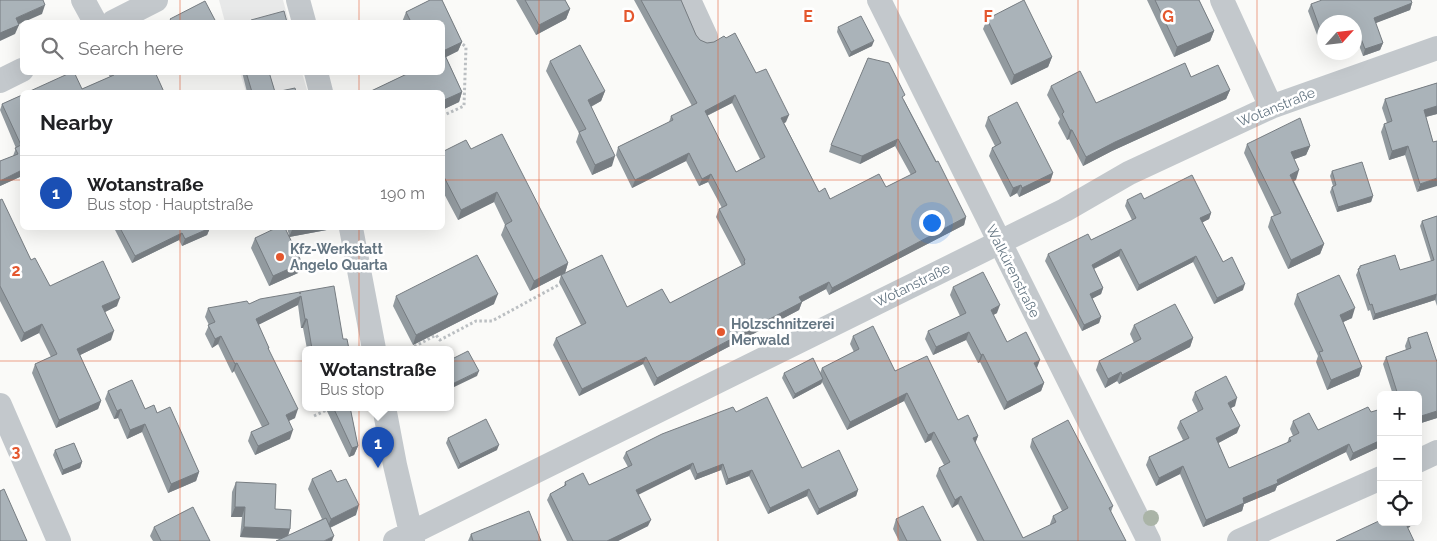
<!DOCTYPE html>
<html lang="en">
<head>
<meta charset="utf-8">
<style>
  :root { --surface:#fff; --page:#f2f2f2; --text:#202124; --muted:#757577; --line:#e0e0e0; --accent:#b45309 }
  body { margin:0; font-family:Raleway,sans-serif; background:var(--page); color:var(--text) }
  .controls { position:absolute; right:15px; bottom:15px; display:grid; overflow:hidden; border-radius:8px; box-shadow:0 5px 20px #0002 }
  .controls button { width:45px; height:45px; display:grid; place-items:center; padding:0; border:0; border-bottom:1px solid var(--line); background:var(--surface); color:var(--text); font:25px sans-serif }
  .compass { position:absolute; left:1317px; top:15px; width:45px; height:45px; border-radius:50%; background:var(--surface); box-shadow:0 5px 20px #0002; rotate:63deg }
  .you { position:absolute; left:931px; top:222px; width:18px; height:18px; margin:-12px; border:4px solid #fff; border-radius:50%; background:#1a73e8; box-shadow:0 0 0 8px #1a73e833 }
  .badge { display:grid; place-items:center; width:32px; height:32px; border-radius:50%; background:var(--accent); color:#fff; font-size:16px; font-weight:700 }
  .pin { position:absolute; translate:-50% -41px; filter:drop-shadow(0 1px 2px #0008) }
  .pin::after { content:''; position:absolute; top:26px; width:18px; height:15px; background:inherit; clip-path:polygon(0 0,100% 0,50% 100%) }
  .popup { position:absolute; left:302px; top:346px; width:152px; height:65px; box-sizing:border-box; display:grid; place-content:center; border-radius:8px; background:var(--surface); filter:drop-shadow(0 1px 4px #0005); font-size:16px; white-space:nowrap; color:var(--muted) }
  .popup b { font-size:19px; color:var(--text) }
  .popup::after { content:''; position:absolute; left:50%; top:100%; margin-left:-10px; border:10px solid transparent; border-top-color:var(--surface) }
  .list { margin:0; padding:0; list-style:none }
  h2 { display:flex; justify-content:space-between; align-items:center; height:65px; margin:0; padding:0 20px; font-size:21px }
  h2 small { font-size:16px; font-weight:400; color:var(--muted) }
  .list li { display:grid; grid-template-columns:32px 1fr auto; gap:15px; align-items:center; box-sizing:border-box; height:75px; padding:0 20px; border-top:1px solid var(--line) }
  .list b { display:block; font-size:19px; white-space:nowrap }
  .list p { margin:0; font-size:16px; white-space:nowrap; color:var(--muted) }
  .list em { font-size:16px; font-style:normal; color:var(--muted) }
  .icon { flex:none; width:28px; height:28px; fill:none; stroke:currentColor; stroke-width:2; stroke-linecap:round; stroke-linejoin:round }
  .map { position:relative; flex:none; width:1437px; height:541px; overflow:hidden }
  .search { position:absolute; background:var(--surface); box-shadow:0 5px 20px #0002; left:20px; top:20px; width:425px; height:55px; display:flex; align-items:center; gap:12px; box-sizing:border-box; padding:0 18px; border-radius:8px; color:var(--muted); font-size:19px }
  .panel { position:absolute; background:var(--surface); box-shadow:0 5px 20px #0002; left:20px; top:90px; width:425px; height:140px; border-radius:8px }
  .map>svg:first-child { display:block }
</style>
</head>
<body>
<div class="map">
<svg width="1437" height="541" viewBox="0 0 1437 541">
  <rect width="100%" height="100%" fill="#fafaf8"/>
  <!-- built -->
  <path fill="#e8e9e9" d="M 219,0 L 283,0 L 289,22 L 225,22 Z
    M 240,73 L 302,73 L 307,90 L 298,92 L 246,92 Z"/>
  <g fill="none" stroke-linecap="round" stroke-linejoin="round">
    <!-- path -->
    <path stroke="#bbbfc2" stroke-width="3" stroke-dasharray="2.5 2.5" stroke-linecap="butt" d="M 442,116 L 464,106 L 466,47 L 458,40
      M 410,349 L 436,335 L 440,340 L 476,321 L 492,321 L 562,283
      M 314,416 L 333,407"/>
    <!-- minor -->
    <path stroke="#c3c8cc" stroke-width="24" d="M 83,0 L 95,22
      M 298,0 L 304,22
      M 689,0 L 706,37
      M 879,0 L 1149,541
      M 1222,0 L 1271,107
      M 113,22 L 156,0
      M 316,72 L 321,92
      M 0,81 L 22,70
      M 351,228 L 374,349
      M 0,405 L 59,541
      M 384,407 L 395,465 L 413,541
      M 1418,461 L 1437,452
      M 395,541 L 1065,210 L 1129,173 L 1271,107 L 1437,48
      M 1239,541 L 1381,478"/>
  </g>
  <!-- trees -->
  <circle fill="#aab4a7" cx="1151" cy="518" r="8"/>
  <!-- wall -->
  <path fill="#929a9f" fill-rule="evenodd" d="M 430,0 L 442,0 L 462,42 L 458,51 L 446,57 L 462,92 L 459,102 L 442,110 L 442,92 L 369,92 L 411,72 L 442,72 L 442,22 L 402,22 L 406,12 Z
    M 516,0 L 565,0 L 570,9 L 566,19 L 536,35 Z
    M 634,0 L 681,0 L 696,35 L 700,40 L 707,43 L 714,42 L 726,38 L 756,73 L 786,122 L 784,123 L 819,192 L 830,199 L 886,187 L 911,175 L 895,146 L 860,164 L 829,152 L 831,145 L 904,100 L 966,217 L 964,225 L 829,295 L 826,289 L 802,302 L 799,310 L 654,386 L 643,364 L 579,396 L 553,345 L 556,338 L 581,325 L 559,282 L 561,275 L 627,307 L 670,303 L 742,266 L 716,217 L 719,209 L 722,208 L 708,182 L 699,186 L 686,161 L 632,188 L 616,155 L 618,147 L 669,122 L 671,116 L 692,106 ZM 732,103 L 760,159 L 736,172 L 707,116 Z
    M 1147,0 L 1199,0 L 1214,31 L 1210,41 L 1174,57 Z
    M 1412,3 L 1410,10 L 1375,23 L 1383,43 L 1380,50 L 1363,56 L 1355,35 L 1324,22 L 1324,47 L 1322,48 L 1308,11 L 1311,4 Z
    M 987,19 L 1052,57 L 1048,67 L 1011,85 L 983,29 Z
    M 838,27 L 872,46 L 849,57 L 837,32 Z
    M 550,61 L 605,91 L 601,101 L 591,107 L 612,166 L 592,175 L 576,142 L 579,133 L 546,71 Z
    M 107,72 L 154,72 L 82,89 L 110,77 Z
    M 242,72 L 269,72 L 275,92 L 247,92 Z
    M 1191,77 L 1230,90 L 1226,99 L 1112,151 L 1083,166 L 1069,139 L 1067,140 L 1058,123 L 1060,119 L 1047,95 L 1051,86 L 1096,103 Z
    M 1437,83 L 1437,114 L 1426,117 L 1433,142 L 1437,141 L 1417,192 L 1405,155 L 1389,160 L 1381,132 L 1384,124 L 1387,123 L 1382,108 L 1385,99 Z
    M 22,95 L 22,176 L 0,186 L 0,189 L 0,161 L 13,156 L 16,148 L 0,110 L 2,104 Z
    M 988,117 L 1053,173 L 1050,182 L 1019,197 L 1017,193 L 1010,197 L 989,156 L 992,148 L 995,146 L 985,126 Z
    M 1247,144 L 1310,146 L 1306,155 L 1294,159 L 1296,180 L 1294,181 L 1324,244 L 1320,254 L 1288,269 L 1268,227 L 1271,217 L 1274,216 L 1244,153 Z
    M 442,147 L 444,151 L 471,149 L 568,263 L 565,273 L 530,291 L 501,235 L 505,225 L 494,202 L 458,220 L 442,190 Z
    M 1332,171 L 1373,196 L 1371,202 L 1337,212 L 1330,192 L 1332,187 L 1333,186 L 1330,176 Z
    M 1144,199 L 1211,213 L 1209,219 L 1202,222 L 1223,262 L 1243,290 L 1214,304 L 1193,262 L 1137,291 L 1119,256 L 1094,269 L 1103,288 L 1101,294 L 1092,298 L 1101,317 L 1099,323 L 1082,331 L 1045,261 L 1048,254 L 1091,240 L 1132,220 L 1125,206 L 1127,200 Z
    M 0,200 L 31,260 L 50,286 L 117,306 L 105,312 L 111,340 L 80,355 L 101,401 L 98,409 L 56,428 L 32,373 L 35,364 L 51,357 L 39,333 L 21,342 L 0,301 Z
    M 1437,216 L 1437,306 L 1435,300 L 1373,320 L 1370,310 L 1368,311 L 1356,275 L 1360,266 L 1400,270 L 1431,261 L 1420,226 L 1422,221 Z
    M 114,228 L 210,228 L 207,235 L 182,246 L 179,240 L 132,263 Z
    M 287,228 L 332,228 L 332,229 L 289,237 L 298,273 L 269,286 L 251,248 L 255,238 L 289,235 Z
    M 953,287 L 997,313 L 993,315 L 1007,342 L 1037,368 L 1044,383 L 1041,391 L 1004,410 L 980,362 L 978,363 L 966,340 L 933,355 L 925,339 L 928,331 L 960,316 L 950,295 Z
    M 300,292 L 343,339 L 349,349 L 307,349 L 303,328 L 301,328 L 298,305 L 258,325 L 269,348 L 268,350 L 295,418 L 289,421 L 290,439 L 255,455 L 248,441 L 251,432 L 262,427 L 234,371 L 232,373 L 218,344 L 212,348 L 205,334 L 209,325 L 205,317 L 208,308 L 249,304 Z
    M 1297,294 L 1352,318 L 1343,322 L 1362,367 L 1359,376 L 1327,390 L 1316,362 L 1318,356 L 1294,304 Z
    M 396,296 L 494,304 L 413,345 L 393,306 Z
    M 1134,325 L 1193,338 L 1190,347 L 1119,384 L 1117,381 L 1105,388 L 1096,370 L 1099,361 L 1134,343 L 1130,334 Z
    M 853,336 L 895,371 L 958,420 L 978,436 L 975,443 L 1023,538 L 1050,525 L 1050,524 L 1053,516 L 1062,511 L 1030,447 L 1032,439 L 1113,506 L 1111,512 L 1126,541 L 977,541 L 958,504 L 952,508 L 936,476 L 939,468 L 944,465 L 931,440 L 925,443 L 904,401 L 847,430 L 822,382 L 821,384 L 793,399 L 782,378 L 784,373 L 820,373 L 822,368 L 854,352 L 850,344 Z
    M 1408,338 L 1437,418 L 1418,424 L 1418,395 L 1393,395 L 1383,364 L 1386,357 L 1406,350 L 1405,346 Z
    M 108,391 L 145,409 L 157,413 L 199,472 L 196,481 L 168,493 L 142,432 L 127,439 L 118,418 L 114,419 L 105,399 Z
    M 1195,392 L 1235,406 L 1231,408 L 1237,433 L 1218,443 L 1229,468 L 1287,443 L 1289,438 L 1293,436 L 1290,429 L 1293,421 L 1318,430 L 1381,409 L 1381,445 L 1380,447 L 1350,461 L 1346,452 L 1277,486 L 1275,491 L 1244,504 L 1242,511 L 1203,527 L 1180,474 L 1156,486 L 1146,465 L 1149,457 L 1183,440 L 1177,428 L 1180,421 L 1198,412 L 1192,400 Z
    M 325,407 L 350,407 L 358,446 L 354,455 L 349,457 Z
    M 736,412 L 802,468 L 858,490 L 856,496 L 817,515 L 807,496 L 768,514 L 749,476 L 726,485 L 721,470 L 695,480 L 690,469 L 638,494 L 648,526 L 618,541 L 567,541 L 547,500 L 550,494 L 564,486 L 565,482 L 589,485 L 628,467 L 623,458 L 626,452 Z
    M 448,438 L 497,450 L 458,469 L 446,443 Z
    M 55,450 L 82,462 L 80,468 L 62,475 L 53,455 Z
    M 312,479 L 356,515 L 330,528 L 281,539 L 240,537 L 242,517 L 231,517 L 232,492 L 236,482 L 275,509 L 290,529 L 288,536 L 322,519 L 308,489 Z
    M 1381,505 L 1381,519 L 1377,511 L 1379,506 Z
    M 896,519 L 941,541 L 899,541 L 893,529 Z
    M 154,527 L 210,541 L 153,541 L 150,536 Z
    M 471,534 L 541,541 L 468,541 Z"/>
  <!-- shaded-wall -->
  <path fill="#777d82" d="M 1412,3 L 1410,10 L 1371,25 L 1374,18 Z
    M 45,5 L 42,14 L 17,25 L 19,25 L 15,34 L 0,41 L 0,33 L 16,18 Z
    M 570,9 L 566,19 L 536,35 L 539,25 Z
    M 1357,28 L 1355,35 L 1354,35 L 1354,29 Z
    M 1214,31 L 1210,41 L 1174,57 L 1177,47 Z
    M 874,41 L 872,46 L 849,57 L 851,52 Z
    M 462,42 L 458,51 L 442,59 L 443,51 Z
    M 1383,43 L 1380,50 L 1363,56 L 1365,49 Z
    M 1052,57 L 1048,67 L 1011,85 L 1014,75 Z
    M 1230,90 L 1226,99 L 1112,151 L 1083,166 L 1086,157 L 1115,142 Z
    M 605,91 L 601,101 L 584,110 L 588,100 Z
    M 462,92 L 459,102 L 442,110 L 442,101 Z
    M 735,95 L 732,103 L 702,118 L 705,111 Z
    M 1437,106 L 1437,114 L 1421,118 L 1424,110 Z
    M 789,115 L 786,122 L 779,126 L 781,118 Z
    M 1070,130 L 1072,130 L 1069,139 L 1067,140 Z
    M 898,139 L 895,146 L 860,164 L 862,156 Z
    M 1310,146 L 1306,155 L 1287,162 L 1291,152 Z
    M 1408,146 L 1405,155 L 1389,160 L 1392,151 Z
    M 689,153 L 686,161 L 632,188 L 635,180 Z
    M 615,156 L 612,166 L 592,175 L 595,165 Z
    M 22,170 L 22,176 L 0,186 L 0,181 Z
    M 1299,170 L 1296,180 L 1287,184 L 1290,175 Z
    M 1053,173 L 1050,182 L 1019,197 L 1022,188 Z
    M 711,174 L 708,182 L 699,186 L 702,179 Z
    M 1437,178 L 1437,186 L 1417,192 L 1420,184 Z
    M 1021,185 L 1017,193 L 1010,197 L 1013,188 Z
    M 497,192 L 494,202 L 458,220 L 461,210 Z
    M 1373,196 L 1371,202 L 1337,212 L 1338,207 Z
    M 1211,213 L 1209,219 L 1198,225 L 1200,218 Z
    M 966,217 L 964,225 L 829,295 L 832,288 Z
    M 210,228 L 207,235 L 182,246 L 185,239 Z
    M 306,228 L 332,228 L 332,229 L 289,237 L 292,230 Z
    M 182,233 L 179,240 L 132,263 L 135,256 Z
    M 1324,244 L 1320,254 L 1288,269 L 1291,260 Z
    M 1121,249 L 1119,256 L 1089,271 L 1092,265 Z
    M 1196,256 L 1193,262 L 1137,291 L 1139,285 Z
    M 302,263 L 298,273 L 269,286 L 273,276 Z
    M 568,263 L 565,273 L 530,291 L 534,281 Z
    M 829,282 L 826,289 L 796,305 L 799,297 Z
    M 1245,284 L 1243,290 L 1214,304 L 1217,298 Z
    M 1103,288 L 1101,294 L 1088,301 L 1090,294 Z
    M 498,294 L 494,304 L 413,345 L 416,335 Z
    M 1437,294 L 1435,300 L 1373,320 L 1375,314 Z
    M 301,296 L 298,305 L 252,328 L 256,319 Z
    M 120,298 L 117,306 L 99,315 L 102,306 Z
    M 802,302 L 799,310 L 654,386 L 657,378 Z
    M 1000,305 L 997,313 L 988,318 L 991,310 Z
    M 1355,308 L 1352,318 L 1337,325 L 1340,315 Z
    M 1101,317 L 1099,323 L 1082,331 L 1084,325 Z
    M 305,319 L 307,319 L 303,328 L 301,328 Z
    M 42,324 L 39,333 L 21,342 L 24,333 Z
    M 114,331 L 111,340 L 74,358 L 77,349 Z
    M 969,332 L 966,340 L 933,355 L 936,347 Z
    M 221,336 L 218,344 L 212,348 L 215,339 Z
    M 1193,338 L 1190,347 L 1119,384 L 1122,375 Z
    M 983,354 L 980,362 L 978,363 L 981,355 Z
    M 646,357 L 643,364 L 579,396 L 582,389 Z
    M 1040,360 L 1037,368 L 1031,370 L 1034,363 Z
    M 237,363 L 234,371 L 232,373 L 235,364 Z
    M 1362,367 L 1359,376 L 1327,390 L 1331,380 Z
    M 479,371 L 477,376 L 450,389 L 450,385 Z
    M 1121,372 L 1117,381 L 1105,388 L 1108,379 Z
    M 823,379 L 821,384 L 793,399 L 795,394 Z
    M 1044,383 L 1041,391 L 1004,410 L 1007,402 Z
    M 907,393 L 904,401 L 847,430 L 850,422 Z
    M 1237,398 L 1235,406 L 1225,411 L 1228,403 Z
    M 101,401 L 98,409 L 56,428 L 59,420 Z
    M 121,409 L 118,418 L 114,419 L 117,411 Z
    M 298,409 L 295,418 L 282,424 L 286,415 Z
    M 1437,411 L 1437,418 L 1418,424 L 1418,417 Z
    M 145,424 L 142,432 L 127,439 L 130,430 Z
    M 1240,426 L 1237,433 L 1213,446 L 1216,438 Z
    M 293,430 L 290,439 L 255,455 L 258,446 Z
    M 934,432 L 931,440 L 925,443 L 928,435 Z
    M 978,436 L 975,444 L 973,438 Z
    M 1381,440 L 1380,447 L 1350,461 L 1353,453 Z
    M 1349,444 L 1346,452 L 1277,486 L 1275,491 L 1244,504 L 1242,511 L 1203,527 L 1206,520 L 1243,498 L 1277,480 Z
    M 499,445 L 497,450 L 458,469 L 460,464 Z
    M 358,446 L 354,455 L 349,457 L 352,448 Z
    M 82,462 L 80,468 L 62,475 L 63,470 Z
    M 693,463 L 690,469 L 634,497 L 636,490 Z
    M 723,464 L 721,470 L 695,480 L 697,474 Z
    M 1183,466 L 1180,474 L 1156,486 L 1159,478 Z
    M 752,470 L 749,476 L 726,485 L 728,479 Z
    M 199,472 L 196,481 L 168,493 L 171,484 Z
    M 809,489 L 807,496 L 768,514 L 770,508 Z
    M 858,490 L 856,496 L 817,515 L 819,509 Z
    M 961,496 L 958,504 L 952,508 L 955,500 Z
    M 359,505 L 356,515 L 327,529 L 331,519 Z
    M 235,507 L 245,507 L 242,517 L 231,517 Z
    M 651,520 L 648,526 L 618,541 L 607,541 Z
    M 1411,522 L 1412,522 L 1410,527 L 1404,530 L 1406,524 Z
    M 244,527 L 290,529 L 287,539 L 240,537 Z
    M 334,536 L 332,541 L 324,541 Z"/>
  <!-- building -->
  <path fill="#aab3b9" stroke="#777d82" fill-rule="evenodd" d="M 0,0 L 43,0 L 45,5 L 16,18 L 19,25 L 0,33 Z
    M 430,0 L 442,0 L 462,42 L 443,51 L 462,92 L 442,101 L 442,92 L 369,92 L 411,72 L 442,72 L 442,22 L 411,22 L 406,12 Z
    M 525,0 L 565,0 L 570,9 L 539,25 Z
    M 641,0 L 681,0 L 696,35 L 700,40 L 707,43 L 714,42 L 724,36 L 726,38 L 735,33 L 756,73 L 766,69 L 789,115 L 781,118 L 819,192 L 825,188 L 830,199 L 879,174 L 886,187 L 916,172 L 898,139 L 862,156 L 831,145 L 868,58 L 889,63 L 905,95 L 902,97 L 936,162 L 938,161 L 966,217 L 832,288 L 829,282 L 799,297 L 802,302 L 657,378 L 646,357 L 582,389 L 556,338 L 586,323 L 561,275 L 602,255 L 627,307 L 662,289 L 670,303 L 745,264 L 744,261 L 745,260 L 719,209 L 727,205 L 711,174 L 702,179 L 689,153 L 635,180 L 618,147 L 673,120 L 671,116 L 697,103 ZM 735,95 L 765,157 L 736,172 L 705,111 Z
    M 1024,0 L 1052,57 L 1014,75 L 987,19 Z
    M 1155,0 L 1199,0 L 1214,31 L 1177,47 Z
    M 1322,0 L 1411,0 L 1412,3 L 1374,18 L 1383,43 L 1365,49 L 1357,28 L 1354,29 L 1354,22 L 1324,22 L 1324,40 L 1311,4 Z
    M 205,1 L 216,22 L 171,22 L 172,22 L 170,19 Z
    M 284,11 L 287,22 L 252,22 L 251,20 Z
    M 861,16 L 874,41 L 851,52 L 838,27 Z
    M 580,45 L 605,91 L 588,100 L 615,156 L 595,165 L 579,132 L 586,129 L 550,61 Z
    M 1185,63 L 1191,77 L 1218,65 L 1230,90 L 1115,142 L 1086,157 L 1072,130 L 1070,130 L 1062,114 L 1064,112 L 1051,86 L 1080,71 L 1096,103 Z
    M 72,72 L 74,72 L 82,89 L 114,75 L 113,72 L 155,72 L 164,92 L 28,92 Z
    M 246,72 L 269,72 L 275,92 L 252,92 Z
    M 1437,83 L 1437,106 L 1424,110 L 1433,142 L 1437,141 L 1437,178 L 1420,184 L 1408,146 L 1392,151 L 1384,124 L 1392,121 L 1385,99 Z
    M 295,88 L 296,92 L 276,92 Z
    M 22,95 L 22,170 L 0,181 L 0,161 L 18,154 L 15,148 L 21,145 L 2,104 Z
    M 1017,102 L 1053,173 L 1022,188 L 1021,185 L 1013,188 L 992,148 L 1001,143 L 988,117 Z
    M 1300,118 L 1310,146 L 1291,152 L 1299,170 L 1290,175 L 1324,244 L 1291,260 L 1271,217 L 1281,213 L 1247,144 Z
    M 502,134 L 568,263 L 534,281 L 505,225 L 512,221 L 497,192 L 461,210 L 442,173 L 442,147 L 444,151 L 466,140 L 471,149 Z
    M 1362,162 L 1373,196 L 1338,207 L 1332,187 L 1336,185 L 1332,171 Z
    M 1192,175 L 1211,213 L 1200,218 L 1223,262 L 1232,257 L 1245,284 L 1217,298 L 1196,256 L 1139,285 L 1121,249 L 1092,265 L 1103,288 L 1090,294 L 1101,317 L 1084,325 L 1048,254 L 1088,234 L 1091,240 L 1136,218 L 1127,200 L 1141,193 L 1144,199 Z
    M 2,199 L 31,260 L 35,258 L 50,286 L 103,261 L 120,298 L 102,306 L 114,331 L 77,349 L 101,401 L 59,420 L 35,364 L 57,354 L 42,324 L 24,333 L 0,286 L 0,200 Z
    M 1437,216 L 1437,294 L 1375,314 L 1372,304 L 1370,305 L 1358,269 L 1360,268 L 1360,266 L 1395,255 L 1400,270 L 1434,260 L 1422,221 Z
    M 120,228 L 210,228 L 185,239 L 182,233 L 135,256 Z
    M 276,228 L 285,228 L 302,263 L 273,276 L 255,238 Z
    M 291,228 L 306,228 L 292,230 Z
    M 477,255 L 498,294 L 416,335 L 396,296 Z
    M 983,272 L 1000,305 L 991,310 L 1007,342 L 1026,332 L 1040,360 L 1034,363 L 1044,383 L 1007,402 L 983,354 L 981,355 L 969,332 L 936,347 L 928,331 L 966,313 L 953,287 Z
    M 1339,275 L 1355,308 L 1340,315 L 1362,367 L 1331,380 L 1319,352 L 1323,351 L 1297,294 Z
    M 334,286 L 343,339 L 347,339 L 349,349 L 312,349 L 307,319 L 305,319 L 301,296 L 256,319 L 269,348 L 268,348 L 298,409 L 286,415 L 293,430 L 258,446 L 251,432 L 269,424 L 237,363 L 235,364 L 221,336 L 215,339 L 208,325 L 215,322 L 208,308 L 247,301 L 249,304 L 260,299 L 300,292 L 300,294 L 300,292 Z
    M 1175,304 L 1193,338 L 1122,375 L 1121,372 L 1108,379 L 1099,361 L 1141,339 L 1134,325 Z
    M 873,326 L 895,371 L 927,356 L 958,420 L 968,415 L 978,436 L 973,438 L 1023,538 L 1056,522 L 1053,516 L 1068,508 L 1032,439 L 1068,420 L 1113,506 L 1109,508 L 1126,541 L 984,541 L 961,496 L 955,500 L 939,468 L 950,462 L 934,432 L 928,435 L 907,393 L 850,422 L 822,368 L 859,349 L 853,336 Z
    M 1427,332 L 1437,362 L 1437,411 L 1418,417 L 1418,395 L 1398,395 L 1386,357 L 1411,348 L 1408,338 Z
    M 468,351 L 479,371 L 450,385 L 450,360 Z
    M 813,358 L 823,379 L 795,394 L 784,373 Z
    M 1226,376 L 1237,398 L 1228,403 L 1240,426 L 1216,438 L 1229,468 L 1291,441 L 1289,438 L 1299,433 L 1293,421 L 1309,413 L 1318,430 L 1368,407 L 1371,412 L 1381,409 L 1381,429 L 1379,430 L 1381,434 L 1381,440 L 1353,453 L 1349,444 L 1277,480 L 1278,483 L 1243,498 L 1244,503 L 1206,520 L 1183,466 L 1159,478 L 1149,457 L 1189,438 L 1180,421 L 1203,409 L 1195,392 Z
    M 132,380 L 145,409 L 154,405 L 157,413 L 170,407 L 199,472 L 171,484 L 145,424 L 130,430 L 121,409 L 117,411 L 108,391 Z
    M 767,397 L 802,468 L 839,450 L 858,490 L 819,509 L 809,489 L 770,508 L 752,470 L 728,479 L 723,464 L 697,474 L 693,463 L 636,490 L 651,520 L 607,541 L 573,541 L 550,494 L 566,485 L 565,482 L 583,473 L 589,485 L 632,465 L 626,452 L 662,434 L 733,407 L 736,412 Z
    M 333,407 L 350,407 L 358,446 L 352,448 Z
    M 486,419 L 499,445 L 460,464 L 448,438 Z
    M 74,443 L 82,462 L 63,470 L 55,450 Z
    M 331,470 L 337,482 L 346,479 L 359,505 L 331,519 L 312,479 Z
    M 236,482 L 276,484 L 275,509 L 291,510 L 290,529 L 244,527 L 245,507 L 235,507 Z
    M 4,489 L 27,541 L 0,541 L 0,491 Z
    M 923,506 L 941,541 L 907,541 L 896,519 Z
    M 193,507 L 210,541 L 161,541 L 154,527 Z
    M 529,511 L 541,541 L 473,541 L 471,534 Z
    M 326,518 L 334,536 L 324,541 L 276,541 Z
    M 1381,520 L 1381,522 L 1411,522 L 1406,524 L 1414,541 L 1336,541 Z"/>
  <!-- grid -->
  <path fill="none" stroke="#e4572e" stroke-width="1" stroke-opacity="0.55" d="M 180,0 L 180,22M 359,0 L 359,22M 539,0 L 539,541M 718,0 L 718,541M 898,0 L 898,541M 1078,0 L 1078,541M 1257,0 L 1257,541M 180,72 L 180,92M 359,72 L 359,92M 0,180 L 22,180M 442,180 L 1437,180M 180,228 L 180,541M 359,228 L 359,541M 0,361 L 1437,361"/>
  <!-- markers -->
  <g fill="#e4572e" stroke="#fff" stroke-width="2">
    <circle cx="280" cy="257" r="5"/>
    <circle cx="721" cy="332" r="5"/>
  </g>
  <g text-anchor="middle" stroke-width="5" stroke-linejoin="round" paint-order="stroke">
    <!-- street labels -->
    <g font-size="14" fill="#657683" stroke="#fff">
      <text transform="translate(1276 107) rotate(-22)" y="5">Wotanstraße</text>
      <text transform="translate(1013 271) rotate(63)" y="5">Walkürenstraße</text>
      <text transform="translate(912 285) rotate(-26)" y="5">Wotanstraße</text>
    </g>
    <!-- poi labels -->
    <g font-size="14" font-weight="bold" fill="#657683" stroke="#fff" text-anchor="start">
      <text x="290" y="254">Kfz-Werkstatt<tspan x="290" dy="16">Angelo Quarta</tspan></text>
      <text x="731" y="329">Holzschnitzerei<tspan x="731" dy="16">Merwald</tspan></text>
    </g>
  </g>
  <g font-size="16" text-anchor="middle" font-weight="bold" fill="#e4572e" stroke="#fff" stroke-width="5" stroke-linejoin="round" paint-order="stroke">
    <text x="629" y="22">D</text>
    <text x="808" y="22">E</text>
    <text x="988" y="22">F</text>
    <text x="1168" y="22">G</text>
    <text x="16" y="276">2</text>
    <text x="16" y="457">3</text>
  </g>
</svg>
<div class="controls">
<button>+</button>
<button>−</button>
<button><svg class="icon" aria-label="locate" viewBox="0 0 24 24"><circle cx="12" cy="12" r="6"/><path d="M12 2v4M12 18v4M2 12h4M18 12h4"/></svg></button>
</div>
<svg class="compass" viewBox="-18 -18 36 36"><path d="M0-13l5 13h-10z" fill="#e53935"/><path d="M0 13l5-13h-10z" fill="#757577"/></svg>
<div class="you"></div>
<div class="pin badge" style="left:378px;top:468px;background:#1a4fb4">1</div>
<div class="popup"><b>Wotanstraße</b>Bus stop</div>
<div class="search"><svg class="icon" aria-label="search" viewBox="0 0 24 24"><circle cx="10" cy="10" r="6"/><path d="M15 15l6 6"/></svg>Search here</div>
<section class="panel">
<h2>Nearby<small></small></h2>
<ul class="list">
<li><span class="badge" style="background:#1a4fb4">1</span><div><b>Wotanstraße</b><p>Bus stop · Hauptstraße</p></div><em>190 m</em></li>
</ul>
</section>
</div>
</body>
</html>
